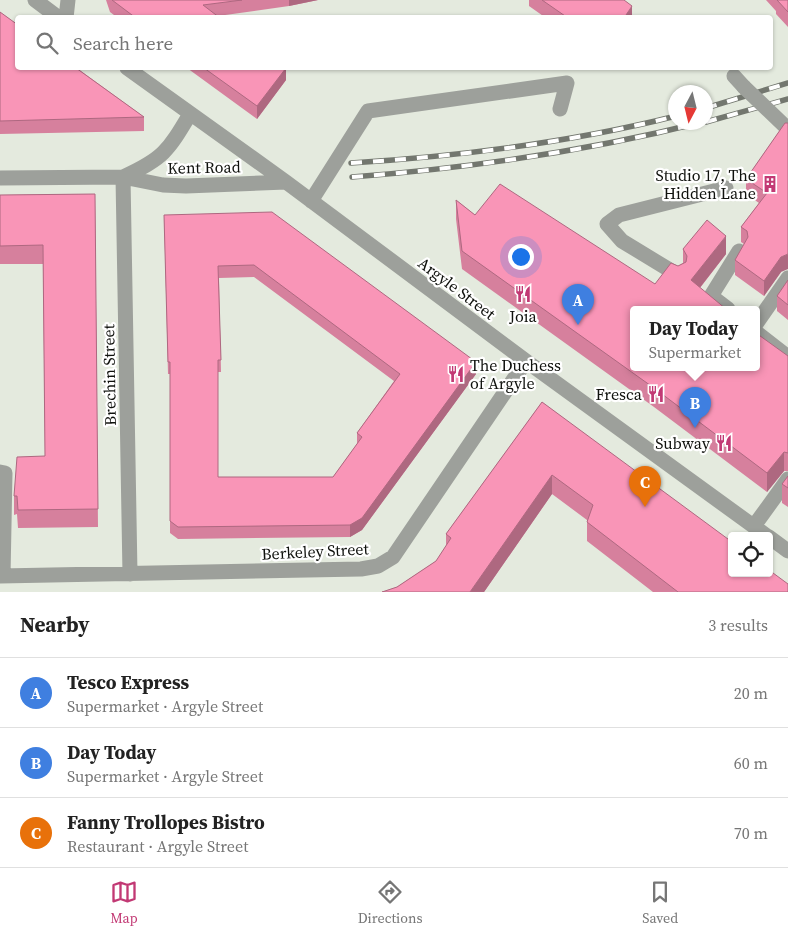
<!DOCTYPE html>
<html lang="en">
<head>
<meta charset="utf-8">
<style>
  :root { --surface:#fff; --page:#f2f2f2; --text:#222; --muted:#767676; --line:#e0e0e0; --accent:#c23974 }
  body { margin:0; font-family:"Source Serif 4",serif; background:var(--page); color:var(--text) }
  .controls { position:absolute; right:15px; bottom:15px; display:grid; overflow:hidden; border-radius:5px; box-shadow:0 1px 4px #0004 }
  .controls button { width:45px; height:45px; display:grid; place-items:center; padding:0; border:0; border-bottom:1px solid var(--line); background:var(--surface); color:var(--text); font:25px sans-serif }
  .compass { position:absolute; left:668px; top:85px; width:45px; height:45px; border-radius:50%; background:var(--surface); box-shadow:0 1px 4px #0004; rotate:187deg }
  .you { position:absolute; left:520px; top:256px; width:18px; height:18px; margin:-12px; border:4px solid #fff; border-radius:50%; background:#1a73e8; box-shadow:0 0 0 8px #1a73e833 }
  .badge { display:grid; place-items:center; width:32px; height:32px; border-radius:50%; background:var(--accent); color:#fff; font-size:16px; font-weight:700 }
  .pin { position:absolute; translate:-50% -41px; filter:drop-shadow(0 1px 2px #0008) }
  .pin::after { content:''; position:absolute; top:26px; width:18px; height:15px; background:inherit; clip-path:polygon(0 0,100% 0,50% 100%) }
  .popup { position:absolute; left:630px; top:306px; width:130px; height:65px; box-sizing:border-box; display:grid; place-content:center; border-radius:5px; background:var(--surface); filter:drop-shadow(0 1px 4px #0005); font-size:16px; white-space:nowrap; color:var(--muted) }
  .popup b { font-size:19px; color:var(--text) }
  .popup::after { content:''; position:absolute; left:50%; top:100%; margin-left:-10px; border:10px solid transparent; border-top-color:var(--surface) }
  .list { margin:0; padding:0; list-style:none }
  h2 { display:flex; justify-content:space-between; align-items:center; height:65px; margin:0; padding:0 20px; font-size:21px }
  h2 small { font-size:16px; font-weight:400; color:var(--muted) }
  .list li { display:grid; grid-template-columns:32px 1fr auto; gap:15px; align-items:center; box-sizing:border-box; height:70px; padding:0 20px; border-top:1px solid var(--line) }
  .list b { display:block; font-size:19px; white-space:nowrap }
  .list p { margin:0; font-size:16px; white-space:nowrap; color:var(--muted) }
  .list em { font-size:16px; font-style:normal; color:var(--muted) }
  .icon { flex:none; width:28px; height:28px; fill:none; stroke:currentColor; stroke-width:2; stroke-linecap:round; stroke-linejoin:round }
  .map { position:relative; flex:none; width:788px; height:592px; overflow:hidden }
  .search { position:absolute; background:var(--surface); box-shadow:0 1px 4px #0004; left:15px; right:15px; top:15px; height:55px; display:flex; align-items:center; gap:12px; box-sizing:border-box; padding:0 18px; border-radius:5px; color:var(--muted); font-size:19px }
  .sheet { height:275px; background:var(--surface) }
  nav { display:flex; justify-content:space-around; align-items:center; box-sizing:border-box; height:70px; border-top:1px solid var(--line); background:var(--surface); font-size:14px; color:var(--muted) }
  nav a { display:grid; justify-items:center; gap:2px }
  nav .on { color:var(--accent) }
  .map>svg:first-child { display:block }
</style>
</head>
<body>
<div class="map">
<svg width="788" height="592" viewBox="0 0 788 592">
  <rect width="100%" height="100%" fill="#e4eade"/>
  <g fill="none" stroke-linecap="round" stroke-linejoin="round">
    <!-- minor -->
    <path stroke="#9da09b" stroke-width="15" d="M 35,0 L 59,18
      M 66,18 L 68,0
      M 127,68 L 286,182 L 526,361 L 767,536
      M 734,76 L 744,87
      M 123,177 L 130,574
      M 123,177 C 163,159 168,151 190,114
      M 0,178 L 123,177 L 163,185 L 186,186 L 286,182
      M 311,201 L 368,111 L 567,83 L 560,109
      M 678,275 L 622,241 L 607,224 L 619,215 L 726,188
      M 728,309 L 711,296 L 739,251
      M 756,324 L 788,278
      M 756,332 L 788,357
      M 0,472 L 5,473 L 3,576
      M 754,526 L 788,479
      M 769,537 L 788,551
      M 0,576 L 361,569 L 378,566 L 393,557 L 526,361"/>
    <!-- rail casing -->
    <g stroke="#73776f" stroke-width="5.5">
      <path id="rail" d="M 706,108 L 788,83
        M 706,122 L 788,99
        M 351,163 C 461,156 569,143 676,116
        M 352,177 C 470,168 588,151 703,122"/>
    </g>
    <!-- rail -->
    <use href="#rail" stroke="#fff" stroke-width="4" stroke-dasharray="11" stroke-linecap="butt"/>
    <!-- minor-bridge -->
    <path stroke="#9da09b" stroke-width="15" d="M 744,87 L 788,129"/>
  </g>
  <!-- wall -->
  <path fill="#d6809d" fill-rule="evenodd" d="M 106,0 L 318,0 L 289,6 L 218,16 L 220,18 L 118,18 L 110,12 Z
    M 529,0 L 624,0 L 632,18 L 546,18 L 529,6 Z
    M 766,0 L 788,0 L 788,27 L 776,14 L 776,11 Z
    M 0,12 L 144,117 L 144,131 L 0,134 Z
    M 187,68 L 286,68 L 286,80 L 257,119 Z
    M 785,123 L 781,272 L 764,296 L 735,275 L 735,260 L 744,244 L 741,242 L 741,227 L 759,203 L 746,194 L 746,179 Z
    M 95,194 L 98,527 L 18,528 L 17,514 L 14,515 L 14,496 L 45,456 L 43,264 L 0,264 L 0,195 Z
    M 456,200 L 475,215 L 655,284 L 678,266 L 683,263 L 683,249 L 726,254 L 700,288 L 634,309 L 788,356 L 788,471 L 784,471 L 767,492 L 654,407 L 462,269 L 456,219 Z
    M 164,215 L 476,374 L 362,530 L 350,537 L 178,539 L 170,533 L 170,374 L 168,374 ZM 254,277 L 394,381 L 357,433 L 357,444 L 333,477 L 218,477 L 218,372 L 221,372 L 219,278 Z
    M 788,280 L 788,320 L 777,311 L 777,296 Z
    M 542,402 L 788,592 L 653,592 L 587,541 L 587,520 L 552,494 L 484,592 L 382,592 L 397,587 L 436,561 L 446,546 L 446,534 Z
    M 788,476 L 788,507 L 782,503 L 782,484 Z"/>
  <!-- shaded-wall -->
  <path fill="#ae6880" d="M 289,0 L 318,0 L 289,6 Z
    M 632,6 L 632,18 L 624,18 Z
    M 286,68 L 286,80 L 257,119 L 257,106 Z
    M 726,236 L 726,254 L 691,299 L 691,280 Z
    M 788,254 L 788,269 L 781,272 L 764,296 L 764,281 L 781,257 Z
    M 476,362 L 476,374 L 362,530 L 350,537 L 350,525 Z
    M 784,452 L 784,471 L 767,492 L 767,473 Z
    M 552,475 L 552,494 L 484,592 L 470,592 Z"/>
  <!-- building -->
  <path fill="#f995b7" stroke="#ae6880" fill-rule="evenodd" d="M 112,0 L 242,0 L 203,5 L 220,18 L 136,18 Z
    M 542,0 L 624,0 L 632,6 L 624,18 L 568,18 Z
    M 777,0 L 788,0 L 788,12 Z
    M 0,12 L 18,25 L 18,68 L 76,68 L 144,117 L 0,121 Z
    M 204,68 L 286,68 L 257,106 Z
    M 785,123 L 788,123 L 788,254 L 781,257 L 764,281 L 735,260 L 748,237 L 747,231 L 741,227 L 767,193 L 746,179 Z
    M 500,184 L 655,284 L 671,263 L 678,266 L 686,262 L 687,256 L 683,249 L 707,220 L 726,236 L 691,280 L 726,309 L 634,309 L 634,367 L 756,367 L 756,333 L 788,356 L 788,453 L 784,452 L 767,473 L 654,388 L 462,251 L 456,200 L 475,215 Z
    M 95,194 L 98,509 L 18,510 L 17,496 L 14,496 L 17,457 L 45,456 L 43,245 L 0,246 L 0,195 Z
    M 272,212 L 476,362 L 362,518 L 350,525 L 178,527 L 170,521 L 170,362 L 168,362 L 164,215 ZM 254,265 L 400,374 L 357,433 L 362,437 L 333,477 L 218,477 L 218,360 L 221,360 L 218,266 Z
    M 788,280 L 788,305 L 777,296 Z
    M 542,402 L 732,542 L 732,573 L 769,573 L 769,570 L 788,584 L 788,592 L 678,592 L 587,522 L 593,505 L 552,475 L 470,592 L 382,592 L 397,587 L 436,561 L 451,538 L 446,534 Z
    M 788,476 L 788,488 L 782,484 Z"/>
  <!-- icons -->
  <defs>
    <g id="building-bare" transform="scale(1.35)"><path d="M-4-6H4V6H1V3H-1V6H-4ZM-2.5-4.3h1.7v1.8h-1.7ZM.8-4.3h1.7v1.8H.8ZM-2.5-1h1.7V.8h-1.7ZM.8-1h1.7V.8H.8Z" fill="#c23974" stroke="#fff" stroke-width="2.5" paint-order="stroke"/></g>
    <g id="restaurant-bare" transform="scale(1.35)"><path d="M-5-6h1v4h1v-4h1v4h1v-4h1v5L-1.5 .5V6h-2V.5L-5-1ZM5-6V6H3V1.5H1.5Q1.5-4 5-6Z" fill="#c23974" stroke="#fff" stroke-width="2.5" paint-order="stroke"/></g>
  </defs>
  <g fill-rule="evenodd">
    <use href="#building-bare" x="770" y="184"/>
    <use href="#restaurant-bare" x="523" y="294"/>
    <use href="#restaurant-bare" x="456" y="374"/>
    <use href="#restaurant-bare" x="656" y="394"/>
    <use href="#restaurant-bare" x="724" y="443"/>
  </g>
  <g text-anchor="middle" stroke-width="4.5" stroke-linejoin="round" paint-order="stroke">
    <!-- street labels -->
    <g font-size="16" fill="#0f110d" stroke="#fff">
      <text transform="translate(204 167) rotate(-1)" y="6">Kent Road</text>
      <text transform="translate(457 288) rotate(37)" y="6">Argyle Street</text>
      <text transform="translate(109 375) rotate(-91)" y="6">Brechin Street</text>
      <text transform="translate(315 551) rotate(-3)" y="6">Berkeley Street</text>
    </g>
    <!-- poi labels -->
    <g font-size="16" fill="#0f110d" stroke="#fff" text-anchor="end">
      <text x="756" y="181">Studio 17, The<tspan x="756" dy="18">Hidden Lane</tspan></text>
      <text x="523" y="322" text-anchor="middle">Joia</text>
      <text x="470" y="371" text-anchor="start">The Duchess<tspan x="470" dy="18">of Argyle</tspan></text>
      <text x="642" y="400">Fresca</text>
      <text x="710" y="449">Subway</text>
    </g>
  </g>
</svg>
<div class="controls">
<button><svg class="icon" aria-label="locate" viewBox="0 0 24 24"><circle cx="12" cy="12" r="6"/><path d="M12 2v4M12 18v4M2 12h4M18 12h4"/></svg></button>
</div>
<svg class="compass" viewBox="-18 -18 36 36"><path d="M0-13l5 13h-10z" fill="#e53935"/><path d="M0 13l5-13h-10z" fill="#767676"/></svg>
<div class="you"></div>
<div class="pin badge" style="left:578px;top:325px;background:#3f7fe0">A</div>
<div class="pin badge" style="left:695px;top:428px;background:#3f7fe0">B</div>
<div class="popup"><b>Day Today</b>Supermarket</div>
<div class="pin badge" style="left:645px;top:507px;background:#e8710a">C</div>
<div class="search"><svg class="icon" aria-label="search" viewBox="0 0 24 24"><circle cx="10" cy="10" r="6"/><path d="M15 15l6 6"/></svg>Search here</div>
</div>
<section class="sheet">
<h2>Nearby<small>3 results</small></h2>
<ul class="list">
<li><span class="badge" style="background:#3f7fe0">A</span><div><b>Tesco Express</b><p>Supermarket · Argyle Street</p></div><em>20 m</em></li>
<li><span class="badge" style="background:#3f7fe0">B</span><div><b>Day Today</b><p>Supermarket · Argyle Street</p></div><em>60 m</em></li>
<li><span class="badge" style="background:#e8710a">C</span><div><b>Fanny Trollopes Bistro</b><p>Restaurant · Argyle Street</p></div><em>70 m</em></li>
</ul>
</section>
<nav>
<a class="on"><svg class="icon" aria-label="map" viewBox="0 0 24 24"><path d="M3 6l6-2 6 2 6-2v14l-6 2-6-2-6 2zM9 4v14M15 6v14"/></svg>Map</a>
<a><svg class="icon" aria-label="directions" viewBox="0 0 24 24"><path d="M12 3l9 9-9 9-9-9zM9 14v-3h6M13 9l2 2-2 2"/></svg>Directions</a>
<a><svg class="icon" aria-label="saved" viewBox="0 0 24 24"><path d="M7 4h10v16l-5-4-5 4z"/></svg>Saved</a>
</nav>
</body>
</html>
